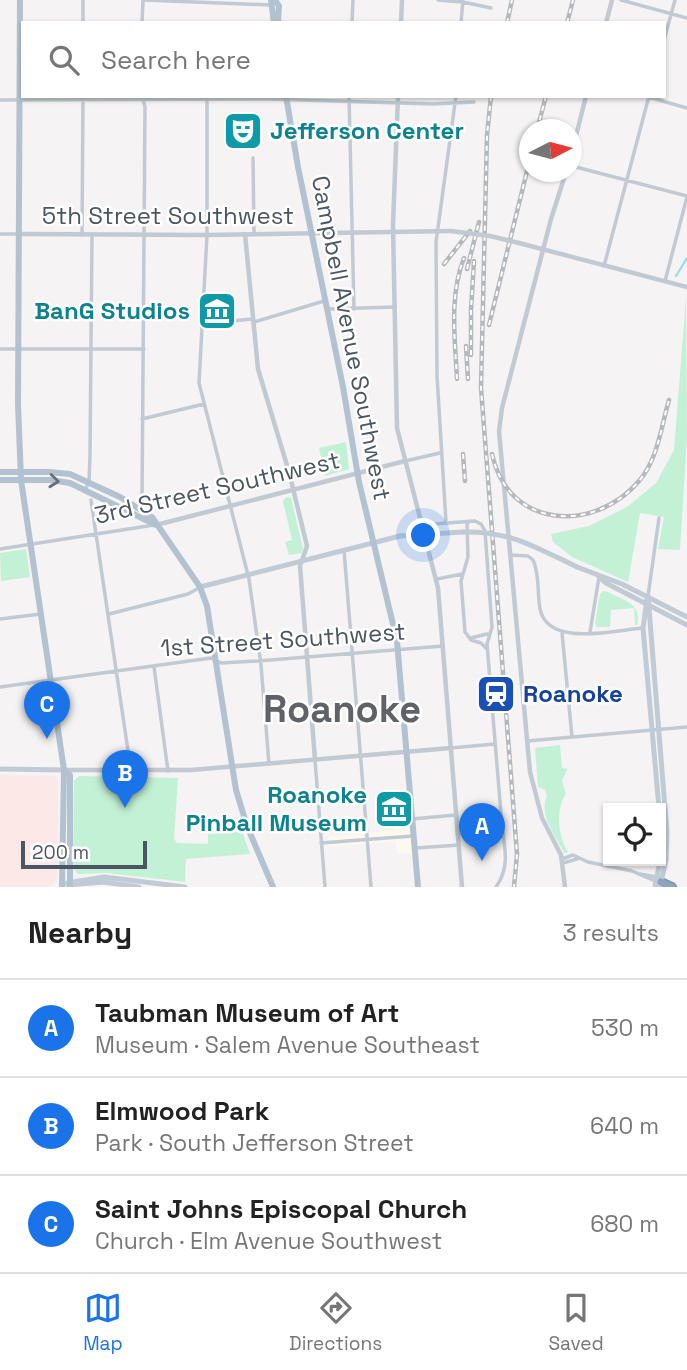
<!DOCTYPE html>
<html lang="en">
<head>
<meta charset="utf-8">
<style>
  :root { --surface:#fff; --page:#f6f6f6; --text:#222; --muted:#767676; --line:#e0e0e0; --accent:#1a73e8 }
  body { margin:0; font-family:"Space Grotesk",sans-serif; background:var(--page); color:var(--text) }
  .controls { position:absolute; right:21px; bottom:21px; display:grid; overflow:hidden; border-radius:0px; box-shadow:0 2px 5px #0004 }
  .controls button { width:63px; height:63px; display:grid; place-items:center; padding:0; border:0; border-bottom:2px solid var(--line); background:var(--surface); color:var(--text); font:35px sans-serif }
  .compass { position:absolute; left:519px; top:119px; width:63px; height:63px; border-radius:50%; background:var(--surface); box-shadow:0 2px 5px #0004; rotate:84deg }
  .scale { position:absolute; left:21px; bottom:18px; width:126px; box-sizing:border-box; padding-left:7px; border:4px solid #4a5661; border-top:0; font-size:19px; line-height:24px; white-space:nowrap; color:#4a5661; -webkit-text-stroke:5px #fff; paint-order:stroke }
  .you { position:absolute; left:424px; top:536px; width:24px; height:24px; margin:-18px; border:5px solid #fff; border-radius:50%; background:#1a73e8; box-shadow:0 0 0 10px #1a73e833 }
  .badge { display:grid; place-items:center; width:46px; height:46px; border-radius:50%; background:var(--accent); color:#fff; font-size:23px; font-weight:700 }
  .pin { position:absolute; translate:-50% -58px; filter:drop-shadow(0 2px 4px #0008) }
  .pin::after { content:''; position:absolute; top:37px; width:24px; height:21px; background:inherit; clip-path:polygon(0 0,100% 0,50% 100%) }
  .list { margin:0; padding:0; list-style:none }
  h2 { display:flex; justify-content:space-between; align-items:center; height:91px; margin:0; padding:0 28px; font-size:30px }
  h2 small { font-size:23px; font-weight:400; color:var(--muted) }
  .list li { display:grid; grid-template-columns:46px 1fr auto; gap:21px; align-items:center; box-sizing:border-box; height:98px; padding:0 28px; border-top:2px solid var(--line) }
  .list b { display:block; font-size:26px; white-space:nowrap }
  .list p { margin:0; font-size:23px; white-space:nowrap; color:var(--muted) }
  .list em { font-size:23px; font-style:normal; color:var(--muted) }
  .icon { flex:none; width:38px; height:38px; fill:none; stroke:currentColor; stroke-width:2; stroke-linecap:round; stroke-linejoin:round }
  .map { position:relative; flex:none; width:687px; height:887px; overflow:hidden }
  .search { position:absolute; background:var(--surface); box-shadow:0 2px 5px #0004; left:21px; right:21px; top:21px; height:77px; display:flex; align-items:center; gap:18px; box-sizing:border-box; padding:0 24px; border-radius:0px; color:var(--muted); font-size:26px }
  .sheet { height:385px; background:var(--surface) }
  nav { display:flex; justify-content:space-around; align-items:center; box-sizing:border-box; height:98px; border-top:2px solid var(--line); background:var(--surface); font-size:19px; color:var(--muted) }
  nav a { display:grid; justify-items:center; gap:4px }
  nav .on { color:var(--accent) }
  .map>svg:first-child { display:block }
</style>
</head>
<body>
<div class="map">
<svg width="687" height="887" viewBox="0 0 687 887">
  <rect width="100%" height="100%" fill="#f5f3f3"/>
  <!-- commercial -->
  <path fill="#fdf9ef" d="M 408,818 L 412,853 L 397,854 L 395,841 L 329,847 L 328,837 L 394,830 L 393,819 Z"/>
  <!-- medical -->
  <path fill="#fce8e6" d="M 0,775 L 55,776 L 58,780 L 57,878 L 53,885 L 49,887 L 0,887 Z"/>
  <!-- green -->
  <path fill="#c3f1d5" d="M 686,298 L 687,437 L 680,550 L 658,549 L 664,517 L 640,513 L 628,582 L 572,557 L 553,542 L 551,534 L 589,526 L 627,507 L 656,483 L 674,450 Z
    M 346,442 L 349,469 L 325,476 L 319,448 Z
    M 286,497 L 291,498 L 303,548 L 301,553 L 289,555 L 285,542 L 292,540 L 283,501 Z
    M 26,549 L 30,577 L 1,581 L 0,553 Z
    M 603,591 L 608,592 C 623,600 643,604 637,625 L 635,625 L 634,608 L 611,610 L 610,627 L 597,627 L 595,624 L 600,594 Z
    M 560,745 L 562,768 L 567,769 L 562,781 L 566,794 C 555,809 558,836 568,852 L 564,853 C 556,835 538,816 547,796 L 545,790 L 538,787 L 535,748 Z
    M 79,776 L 178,778 L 174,839 L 177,843 L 208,844 L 208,834 L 242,831 L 250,854 L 186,859 L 185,882 L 107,873 L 78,874 L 74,870 L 73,863 L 74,781 Z"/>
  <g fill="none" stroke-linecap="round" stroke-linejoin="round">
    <!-- stream -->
    <path stroke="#90daee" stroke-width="2" d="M 676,276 L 687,258"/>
    <!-- motorway casing -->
    <g stroke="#7690ad" stroke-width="10">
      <path id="motorway" d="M 661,882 L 672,887"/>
    </g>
    <!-- minor -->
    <path stroke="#c1cad2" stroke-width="3.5" d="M 145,0 L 270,5
      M 438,0 L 463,2 L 491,8
      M 621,0 L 687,18
      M 83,23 L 83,0
      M 142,23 L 143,0
      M 352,23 L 353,0
      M 461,23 L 463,0
      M 664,40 L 675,0
      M 142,96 L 145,107 L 142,502
      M 349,96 L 354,309
      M 645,96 L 687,108
      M 0,100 L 269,99 L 433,104 L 474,102
      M 207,100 L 207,235 L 199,383 L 249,579 L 261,665 L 269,764
      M 253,158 L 254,234
      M 572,166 L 687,196
      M 0,234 L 19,234
      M 82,235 L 83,96
      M 604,266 L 649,96
      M 665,281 L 687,197
      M 328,309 L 395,307
      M 254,322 L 324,301
      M 202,324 L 252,319
      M 0,349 L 144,349
      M 142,419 L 204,404
      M 405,461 L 440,453
      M 85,490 L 89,482 L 90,455 L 92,235
      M 91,500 L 131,771
      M 470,521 L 467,524 L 468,557 L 461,581 L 465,632 L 471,640 L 481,643 L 487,649
      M 446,522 L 437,376 L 436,242 L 456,96
      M 433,524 L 475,521 L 481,524 L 485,531 L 492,627 L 487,644 L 502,826 C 505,849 510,867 496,887
      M 0,549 L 154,525
      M 344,550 L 371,887
      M 511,555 L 528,556 L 533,560 C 540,575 537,593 540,609 C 548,648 615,630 643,628
      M 437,579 L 462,574
      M 648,596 L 659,518
      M 109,614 L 188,594 L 199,588
      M 0,619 L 41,614
      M 590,632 L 599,577
      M 562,633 L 572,737
      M 471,638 L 487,634
      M 154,667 L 168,771
      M 0,687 L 211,658 L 221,663 L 258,661 L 443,646
      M 527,741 L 687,727
      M 451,748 L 495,744
      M 315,760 L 325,887
      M 412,819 L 456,815
      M 457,830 L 501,826
      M 321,843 L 413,836
      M 416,848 L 459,845
      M 562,859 L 573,855 L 588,862 L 632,871 L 655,881
      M 563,863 L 577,859
      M 640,874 L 657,877"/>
    <!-- tertiary -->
    <path stroke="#c1cad2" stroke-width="4.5" d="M 401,23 L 402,0
      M 606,23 L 612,0
      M 398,96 L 393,225 L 397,428 L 438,588 L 462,887
      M 572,152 L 586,96
      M 19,234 L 207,235 L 451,231
      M 245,234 L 258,369 L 289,472 L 307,546 L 300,566 L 301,579 L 315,760
      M 519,243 L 687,287
      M 156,525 L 405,461
      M 65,770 L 191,770 L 451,748
      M 565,887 L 561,855 L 542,818 L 530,772 L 499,431 L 502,408 L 551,219 L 566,172"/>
    <!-- secondary -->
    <path stroke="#c1cbd6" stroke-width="5" d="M 577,567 L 622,584 L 687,617
      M 599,577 L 606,583 L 687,625
      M 200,587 L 400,536 L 463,532
      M 648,596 L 667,833 L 666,860 L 660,887
      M 647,599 L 643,628 L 659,808
      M 0,769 L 64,770
      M 661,834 L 661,854
      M 67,883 L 104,877 L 185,887
      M 68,885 L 103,882 L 139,887
      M 655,887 L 660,861"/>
    <!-- primary -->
    <path stroke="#b3c2d1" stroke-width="6" d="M 20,0 L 18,404 L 21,480 L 64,770 L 62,887
      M 271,0 L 274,23
      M 275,0 L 279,6 L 278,23
      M 286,96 L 298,167 L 343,387 L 359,482 L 397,641 L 418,887
      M 0,472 L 49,472 L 70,474 L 120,497 L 152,517 L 200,587 L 207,606 L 236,790 L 247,826 L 273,887
      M 0,480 L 50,480 L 70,483 L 156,525
      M 64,770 L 70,775 L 70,887"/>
    <!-- motorway -->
    <use href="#motorway" stroke="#8ba5c1" stroke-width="7"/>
    <!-- rail casing -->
    <g stroke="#b5b8bd" stroke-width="4.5">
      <path id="rail" d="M 507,23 L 512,0
        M 567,23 L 573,0
        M 491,96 L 487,135 L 481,388 L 517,854 L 514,887
        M 537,130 L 546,96
        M 444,264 L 470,231
        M 467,269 L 479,222
        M 489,325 L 530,159
        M 466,346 L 468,379
        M 471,355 L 471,310 L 474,261
        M 457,379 C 455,339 449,296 464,258
        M 463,454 L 465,481
        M 492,454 C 508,529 594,534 639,481 C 658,459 661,427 669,400"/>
    </g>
    <!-- rail -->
    <use href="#rail" stroke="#fff" stroke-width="2" stroke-dasharray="5" stroke-linecap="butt"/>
    <!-- tertiary-bridge -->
    <path stroke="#c1cad2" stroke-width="4.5" d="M 451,231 L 490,236 L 519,243"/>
    <!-- secondary-bridge -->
    <path stroke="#c1cbd6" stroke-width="5" d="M 463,532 C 511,531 535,547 577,567"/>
  </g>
  <!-- one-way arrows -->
  <defs><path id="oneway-chevron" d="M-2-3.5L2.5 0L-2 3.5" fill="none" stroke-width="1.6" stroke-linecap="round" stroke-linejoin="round" transform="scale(1.75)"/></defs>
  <use stroke="#64717d" href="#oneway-chevron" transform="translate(54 481) rotate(6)"/>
  <!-- icons -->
  <defs>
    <g id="theatre-square" transform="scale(2.0125)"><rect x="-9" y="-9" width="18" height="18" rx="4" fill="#0f9aa8" stroke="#fff"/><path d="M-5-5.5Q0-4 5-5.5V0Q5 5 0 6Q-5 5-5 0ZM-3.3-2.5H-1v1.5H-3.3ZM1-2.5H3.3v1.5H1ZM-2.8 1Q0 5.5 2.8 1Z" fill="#fff"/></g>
    <g id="museum-square" transform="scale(2.0125)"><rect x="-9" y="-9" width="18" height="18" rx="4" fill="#0f9aa8" stroke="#fff"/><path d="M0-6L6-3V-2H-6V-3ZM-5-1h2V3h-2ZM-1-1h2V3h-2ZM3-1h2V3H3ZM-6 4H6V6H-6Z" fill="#fff"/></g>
    <g id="station-square" transform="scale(2.0125)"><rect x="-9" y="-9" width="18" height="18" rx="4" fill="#1a4fb4" stroke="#fff"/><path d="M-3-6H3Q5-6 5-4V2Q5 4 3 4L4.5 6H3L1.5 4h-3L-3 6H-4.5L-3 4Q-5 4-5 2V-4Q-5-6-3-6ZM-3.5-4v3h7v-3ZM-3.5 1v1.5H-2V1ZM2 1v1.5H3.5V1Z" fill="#fff"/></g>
  </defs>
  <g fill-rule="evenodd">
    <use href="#theatre-square" x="243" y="131"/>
    <use href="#museum-square" x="217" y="311"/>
    <use href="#station-square" x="496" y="694"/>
    <use href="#museum-square" x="394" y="809"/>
  </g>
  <g text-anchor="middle" stroke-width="5" stroke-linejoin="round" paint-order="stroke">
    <!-- culture labels -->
    <g font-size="24" font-weight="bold" fill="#0d838f" stroke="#fff" text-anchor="end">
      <text x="270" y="139" text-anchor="start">Jefferson Center</text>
      <text x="190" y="319">BanG Studios</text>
      <text x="367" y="803">Roanoke<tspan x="367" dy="28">Pinball Museum</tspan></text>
    </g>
    <!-- street labels -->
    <g font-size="24" fill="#4a5661" stroke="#fff">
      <text x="168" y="224">5th Street Southwest</text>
      <text transform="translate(351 338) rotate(79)" y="8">Campbell Avenue Southwest</text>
      <text transform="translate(217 488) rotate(-13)" y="8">3rd Street Southwest</text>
      <text transform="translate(283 640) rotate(-4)" y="8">1st Street Southwest</text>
    </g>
    <!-- transit labels -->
    <g font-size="24" font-weight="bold" fill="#164399" stroke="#fff" text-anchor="start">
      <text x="523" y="702">Roanoke</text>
    </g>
    <!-- town labels -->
    <g font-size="38" font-weight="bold" fill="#5f6368" stroke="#fff">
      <text x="342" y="722">Roanoke</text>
    </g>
  </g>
</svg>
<div class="controls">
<button><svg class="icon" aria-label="locate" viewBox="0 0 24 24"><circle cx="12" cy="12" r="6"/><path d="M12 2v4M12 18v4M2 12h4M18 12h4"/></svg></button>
</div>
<svg class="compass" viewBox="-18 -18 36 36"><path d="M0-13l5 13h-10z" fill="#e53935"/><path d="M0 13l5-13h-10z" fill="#767676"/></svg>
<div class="scale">200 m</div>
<div class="you"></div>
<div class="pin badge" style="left:482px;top:861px">A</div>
<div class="pin badge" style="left:125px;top:808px">B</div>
<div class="pin badge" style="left:47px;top:739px">C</div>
<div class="search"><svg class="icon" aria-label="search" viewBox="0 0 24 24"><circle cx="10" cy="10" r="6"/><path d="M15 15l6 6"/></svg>Search here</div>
</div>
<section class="sheet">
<h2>Nearby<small>3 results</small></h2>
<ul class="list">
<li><span class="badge">A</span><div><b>Taubman Museum of Art</b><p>Museum · Salem Avenue Southeast</p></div><em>530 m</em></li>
<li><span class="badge">B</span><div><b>Elmwood Park</b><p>Park · South Jefferson Street</p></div><em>640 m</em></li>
<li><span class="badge">C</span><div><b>Saint Johns Episcopal Church</b><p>Church · Elm Avenue Southwest</p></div><em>680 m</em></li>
</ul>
</section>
<nav>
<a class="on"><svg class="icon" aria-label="map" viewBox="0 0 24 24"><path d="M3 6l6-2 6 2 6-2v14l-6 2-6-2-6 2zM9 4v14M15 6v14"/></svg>Map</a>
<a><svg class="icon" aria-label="directions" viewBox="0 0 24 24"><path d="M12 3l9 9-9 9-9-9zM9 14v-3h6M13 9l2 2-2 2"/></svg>Directions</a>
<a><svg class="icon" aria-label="saved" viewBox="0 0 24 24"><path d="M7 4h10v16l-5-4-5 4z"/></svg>Saved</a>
</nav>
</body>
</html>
